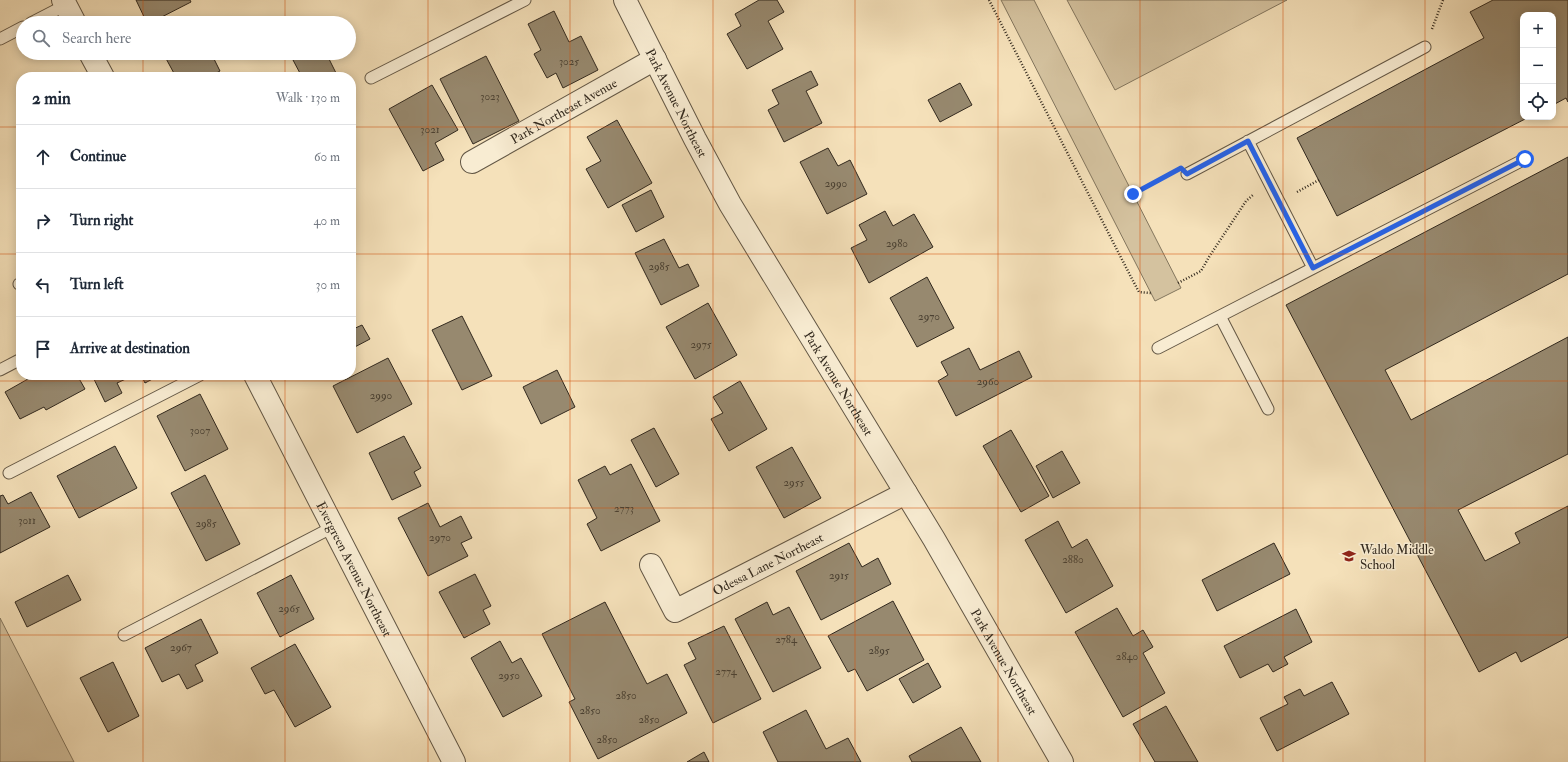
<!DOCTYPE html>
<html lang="en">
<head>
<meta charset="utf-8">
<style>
  :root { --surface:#fff; --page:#f6f6f7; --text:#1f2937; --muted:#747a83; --line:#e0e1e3 }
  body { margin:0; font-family:"IM FELL Double Pica",serif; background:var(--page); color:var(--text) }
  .controls { position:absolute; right:12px; top:12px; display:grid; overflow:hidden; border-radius:8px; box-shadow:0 2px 10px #0003 }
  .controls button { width:36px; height:36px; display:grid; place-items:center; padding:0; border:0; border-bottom:1px solid var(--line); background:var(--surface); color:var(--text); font:20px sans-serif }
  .stop { position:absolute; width:12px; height:12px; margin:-9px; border:3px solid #2563eb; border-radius:50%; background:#fff }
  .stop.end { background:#2563eb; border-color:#fff; box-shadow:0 1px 4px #0008 }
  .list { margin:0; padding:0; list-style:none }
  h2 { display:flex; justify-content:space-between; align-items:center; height:52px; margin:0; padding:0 16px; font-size:17px }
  h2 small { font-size:13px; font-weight:400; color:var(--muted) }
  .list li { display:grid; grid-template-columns:26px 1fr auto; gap:12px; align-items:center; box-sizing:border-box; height:64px; padding:0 16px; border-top:1px solid var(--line) }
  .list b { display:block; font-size:15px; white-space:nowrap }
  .list em { font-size:13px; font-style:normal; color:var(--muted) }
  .icon { flex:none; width:22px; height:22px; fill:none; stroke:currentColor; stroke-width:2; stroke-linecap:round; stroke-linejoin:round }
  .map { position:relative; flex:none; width:1568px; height:762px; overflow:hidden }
  .search { position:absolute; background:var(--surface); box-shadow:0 2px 10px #0003; left:16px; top:16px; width:340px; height:44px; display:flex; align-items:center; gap:10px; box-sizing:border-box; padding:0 14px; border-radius:22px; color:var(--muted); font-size:15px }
  .panel { position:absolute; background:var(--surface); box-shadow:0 2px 10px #0003; left:16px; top:72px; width:340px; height:308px; border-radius:16px }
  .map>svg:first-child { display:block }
</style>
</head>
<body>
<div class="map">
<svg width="1568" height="762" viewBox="0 0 1568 762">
  <rect width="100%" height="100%" fill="#f5e1ba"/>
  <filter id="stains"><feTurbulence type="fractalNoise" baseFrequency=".005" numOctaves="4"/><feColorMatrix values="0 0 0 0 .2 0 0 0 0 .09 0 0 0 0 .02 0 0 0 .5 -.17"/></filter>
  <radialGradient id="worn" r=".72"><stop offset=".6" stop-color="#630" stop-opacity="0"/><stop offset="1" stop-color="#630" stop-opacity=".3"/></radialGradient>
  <!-- green -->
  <path fill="#d4c29f" stroke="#83765e" d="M 1001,0 L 1034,0 L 1181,288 L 1155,301 Z
    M 1067,0 L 1287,0 L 1115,90 Z
    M 0,618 L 74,762 L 0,762 Z"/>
  <!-- building -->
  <path fill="#97896f" stroke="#32291e" d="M 136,0 L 190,0 L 191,2 L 150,23 L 147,23 Z
    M 759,0 L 777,0 L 784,12 L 768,21 L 783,49 L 747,69 L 727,34 L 741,26 L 735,14 Z
    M 1493,0 L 1568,0 L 1568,102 L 1566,98 L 1553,105 L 1553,15 L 1523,15 L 1523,117 L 1529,117 L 1337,216 L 1297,138 L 1484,38 L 1470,12 Z
    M 554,11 L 569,42 L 581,36 L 598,70 L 563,88 L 556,73 L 547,78 L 534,54 L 541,50 L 528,24 Z
    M 163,53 L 211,53 L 220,71 L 209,77 L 176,77 Z
    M 307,53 L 326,53 L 338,77 L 302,77 L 293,60 Z
    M 486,56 L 519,121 L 473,144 L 440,79 Z
    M 811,71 L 818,85 L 806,91 L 822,123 L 784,142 L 768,110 L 779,104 L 772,90 Z
    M 960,83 L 972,105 L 940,122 L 928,100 Z
    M 432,85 L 458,130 L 435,143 L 444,160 L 423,171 L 389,109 Z
    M 617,120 L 652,183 L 608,208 L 586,169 L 601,161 L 587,137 Z
    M 828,148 L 838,166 L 850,160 L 867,194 L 827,214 L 800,162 Z
    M 1568,157 L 1568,274 L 1385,370 L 1411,420 L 1568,337 L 1568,454 L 1458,510 L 1485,561 L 1520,543 L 1515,533 L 1568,506 L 1568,637 L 1521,662 L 1516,652 L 1479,672 L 1286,305 Z
    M 651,190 L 664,217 L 636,232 L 622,205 Z
    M 885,211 L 893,226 L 914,214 L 933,247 L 869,283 L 851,248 L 867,240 L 859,225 Z
    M 664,239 L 679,268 L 688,264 L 699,286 L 661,305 L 635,253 Z
    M 927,277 L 954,328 L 917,347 L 890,298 Z
    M 708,303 L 737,355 L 695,379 L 666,327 Z
    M 462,316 L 492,376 L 462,390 L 432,330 Z
    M 362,325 L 370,339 L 351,349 L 351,330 Z
    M 969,348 L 980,370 L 1019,351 L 1032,377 L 956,416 L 938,381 L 948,375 L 941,362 Z
    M 388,358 L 412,404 L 357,433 L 333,386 Z
    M 557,370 L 575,407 L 541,424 L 523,387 Z
    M 35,375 L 77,375 L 85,389 L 46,410 L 44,407 L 20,419 L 5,392 Z
    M 92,375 L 126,375 L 128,378 L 117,383 L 122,393 L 105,402 Z
    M 141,375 L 160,375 L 145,383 Z
    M 740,381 L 767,429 L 729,451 L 711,419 L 723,413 L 713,397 Z
    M 200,394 L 228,449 L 185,471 L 157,416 Z
    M 654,428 L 679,474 L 656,487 L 631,440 Z
    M 1011,430 L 1049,496 L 1021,512 L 983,446 Z
    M 404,436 L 421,468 L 414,472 L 421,486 L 392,500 L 369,453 Z
    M 115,446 L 137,488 L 79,518 L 57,476 Z
    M 792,447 L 821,498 L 784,518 L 756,467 Z
    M 1062,451 L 1080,483 L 1053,498 L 1036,466 Z
    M 631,464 L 660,521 L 601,551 L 587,524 L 597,518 L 578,480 L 605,466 L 610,475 Z
    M 205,475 L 240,544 L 206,561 L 171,493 Z
    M 31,492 L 50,527 L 0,553 L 0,496 L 3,495 L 8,504 Z
    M 428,503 L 440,527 L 461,516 L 472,538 L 461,543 L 468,556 L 428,576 L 398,518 Z
    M 1058,521 L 1072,548 L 1087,539 L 1113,586 L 1066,613 L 1025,540 Z
    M 849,543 L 862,567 L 878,558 L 891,584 L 821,620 L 796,571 Z
    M 1274,543 L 1290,574 L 1217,611 L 1202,580 Z
    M 475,574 L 491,606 L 483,610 L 490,624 L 464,638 L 439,592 Z
    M 68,575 L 81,600 L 27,627 L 15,602 Z
    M 291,575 L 314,619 L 280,637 L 257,593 Z
    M 893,601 L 924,660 L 867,691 L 855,669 L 848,672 L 828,636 Z
    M 605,602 L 647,684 L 667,674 L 687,713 L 598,759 L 569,702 L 575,699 L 542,634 Z
    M 767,602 L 773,615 L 789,607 L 821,668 L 773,692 L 735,619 Z
    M 1117,608 L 1133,636 L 1143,630 L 1153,647 L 1143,653 L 1165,693 L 1123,717 L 1075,632 Z
    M 1296,609 L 1312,642 L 1284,657 L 1288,664 L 1273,672 L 1268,664 L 1240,678 L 1224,646 Z
    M 201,619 L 218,653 L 195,665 L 203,681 L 187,689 L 179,674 L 162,682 L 145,648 Z
    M 724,626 L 761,699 L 713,723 L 684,665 L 696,659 L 688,643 Z
    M 500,641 L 512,663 L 521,658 L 542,696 L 503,717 L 471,658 Z
    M 295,644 L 331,707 L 295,727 L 274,690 L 265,694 L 251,668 Z
    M 113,662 L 139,716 L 108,732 L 80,678 Z
    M 928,663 L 941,687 L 913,703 L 899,679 Z
    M 1332,682 L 1349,714 L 1277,751 L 1260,718 L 1288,704 L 1284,697 L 1300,689 L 1304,696 Z
    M 1166,706 L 1198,762 L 1155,762 L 1133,724 Z
    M 806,710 L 826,749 L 848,738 L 861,762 L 778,762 L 763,732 Z
    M 961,727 L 981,762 L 912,762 L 909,756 Z
    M 704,752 L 709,762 L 687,762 Z"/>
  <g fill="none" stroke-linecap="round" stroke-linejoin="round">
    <!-- lane casing -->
    <g stroke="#635745" stroke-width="13">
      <path id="lane" d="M 31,23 L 66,5
        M 0,39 L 23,27
        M 371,78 L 525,0
        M 1248,141 L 1313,268
        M 1187,174 L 1425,47
        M 19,284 L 21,283
        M 1220,316 L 1268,409
        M 1158,348 L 1525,159
        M 0,370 L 21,359
        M 9,473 L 200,375
        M 124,635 L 333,527"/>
    </g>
    <!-- street casing -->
    <g stroke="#635745" stroke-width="24">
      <g id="street">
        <path d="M 63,0 L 75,23"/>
        <path id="s1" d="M 625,0 L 695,139 L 730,204 L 934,539 L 1062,762"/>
        <path d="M 90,53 L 103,77"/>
        <path id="s2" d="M 472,162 L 655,59"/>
        <path id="s3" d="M 255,375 L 454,762"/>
        <path id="s4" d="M 651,565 L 675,611 L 906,493"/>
      </g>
    </g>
    <!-- path -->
    <path stroke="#32291e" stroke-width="2.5" stroke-dasharray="1 2" stroke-linecap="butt" d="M 989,0 L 1132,279 L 1139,292 L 1151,293
      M 1432,29 L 1443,0
      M 1297,192 L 1319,180
      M 1133,194 L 1168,175
      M 1178,283 L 1201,271 L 1209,257 L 1246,201 L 1253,195"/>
    <!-- lane -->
    <use href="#lane" stroke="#f8ecd2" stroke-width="11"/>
    <!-- street -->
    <use href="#street" stroke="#f8ecd2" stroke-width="22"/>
  </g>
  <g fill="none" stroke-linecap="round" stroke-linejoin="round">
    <!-- route -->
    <path stroke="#2563eb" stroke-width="5" d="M 1133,194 L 1181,168 L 1187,174 L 1248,141 L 1313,268 L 1525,159"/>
  </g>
  <!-- grid -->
  <path fill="none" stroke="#d6540e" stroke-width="1" stroke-opacity="0.55" d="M 143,0 L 143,23M 285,0 L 285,23M 428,0 L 428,762M 570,0 L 570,762M 713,0 L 713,762M 855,0 L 855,762M 998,0 L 998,762M 1140,0 L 1140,762M 1283,0 L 1283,762M 1425,0 L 1425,762M 143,53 L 143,77M 285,53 L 285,77M 0,127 L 21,127M 351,127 L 1568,127M 0,254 L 21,254M 351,254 L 1568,254M 143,375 L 143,762M 285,375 L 285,762M 0,381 L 1568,381M 0,508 L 1568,508M 0,635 L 1568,635"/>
  <!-- icons -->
  <defs>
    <g id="school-bare" transform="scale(1.08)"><path d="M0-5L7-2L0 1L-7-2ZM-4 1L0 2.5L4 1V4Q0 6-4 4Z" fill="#8f2418" stroke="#f8ecd2" stroke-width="2.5" paint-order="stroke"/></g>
  </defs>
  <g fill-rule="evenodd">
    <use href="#school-bare" x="1349" y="556"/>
  </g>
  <g text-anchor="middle" stroke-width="3" stroke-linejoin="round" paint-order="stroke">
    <!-- number labels -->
    <g font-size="11" fill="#4b4132">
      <text x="569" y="65">3025</text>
      <text x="490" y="100">3023</text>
      <text x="430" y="133">3021</text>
      <text x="836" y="187">2990</text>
      <text x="897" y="247">2980</text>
      <text x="659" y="270">2985</text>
      <text x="929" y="320">2970</text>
      <text x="701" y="348">2975</text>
      <text x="988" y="385">2960</text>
      <text x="381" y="399">2990</text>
      <text x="200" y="434">3007</text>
      <text x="794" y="486">2955</text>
      <text x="624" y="512">2773</text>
      <text x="27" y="524">3011</text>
      <text x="206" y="527">2985</text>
      <text x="440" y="541">2970</text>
      <text x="1073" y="563">2880</text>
      <text x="839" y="579">2915</text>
      <text x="289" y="612">2965</text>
      <text x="786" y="643">2784</text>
      <text x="181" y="651">2967</text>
      <text x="879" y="654">2895</text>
      <text x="1127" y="660">2840</text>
      <text x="726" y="675">2774</text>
      <text x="509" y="679">2950</text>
      <text x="626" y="699">2850</text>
      <text x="590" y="714">2850</text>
      <text x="649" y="723">2850</text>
      <text x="607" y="743">2850</text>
    </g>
    <!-- street labels -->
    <g font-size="13" fill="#32291e" stroke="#f8ecd2">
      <text dy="5" stroke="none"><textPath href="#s1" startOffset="115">Park Avenue Northeast</textPath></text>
      <text dy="5" stroke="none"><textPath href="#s2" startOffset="105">Park Northeast Avenue</textPath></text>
      <text dy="5" stroke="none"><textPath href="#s1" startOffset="439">Park Avenue Northeast</textPath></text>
      <text dy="5" stroke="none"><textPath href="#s4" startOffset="156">Odessa Lane Northeast</textPath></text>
      <text dy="5" stroke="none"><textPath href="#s3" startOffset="218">Evergreen Avenue Northeast</textPath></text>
      <text dy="5" stroke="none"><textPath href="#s1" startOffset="763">Park Avenue Northeast</textPath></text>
    </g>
    <!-- poi labels -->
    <g font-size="13" fill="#32291e" stroke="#f8ecd2" text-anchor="start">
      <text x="1360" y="554">Waldo Middle<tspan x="1360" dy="15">School</tspan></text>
    </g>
  </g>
  <rect width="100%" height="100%" filter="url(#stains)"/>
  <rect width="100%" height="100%" fill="url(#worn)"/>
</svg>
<div class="controls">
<button>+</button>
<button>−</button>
<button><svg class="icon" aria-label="locate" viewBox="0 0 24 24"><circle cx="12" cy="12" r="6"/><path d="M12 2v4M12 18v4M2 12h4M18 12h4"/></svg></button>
</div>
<div class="stop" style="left:1525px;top:159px"></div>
<div class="stop end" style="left:1133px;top:194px"></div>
<div class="search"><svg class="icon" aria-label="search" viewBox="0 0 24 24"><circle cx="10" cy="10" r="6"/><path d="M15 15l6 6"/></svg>Search here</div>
<section class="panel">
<h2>2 min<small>Walk · 130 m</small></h2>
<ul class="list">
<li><svg class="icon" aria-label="ahead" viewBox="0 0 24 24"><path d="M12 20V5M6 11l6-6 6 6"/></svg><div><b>Continue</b></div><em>60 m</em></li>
<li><svg class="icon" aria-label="right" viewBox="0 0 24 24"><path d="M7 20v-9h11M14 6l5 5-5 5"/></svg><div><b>Turn right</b></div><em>40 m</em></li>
<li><svg class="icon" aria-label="left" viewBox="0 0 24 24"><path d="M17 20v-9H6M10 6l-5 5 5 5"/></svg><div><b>Turn left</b></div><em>30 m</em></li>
<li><svg class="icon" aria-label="arrive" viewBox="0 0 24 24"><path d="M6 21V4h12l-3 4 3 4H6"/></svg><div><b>Arrive at destination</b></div></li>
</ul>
</section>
</div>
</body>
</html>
